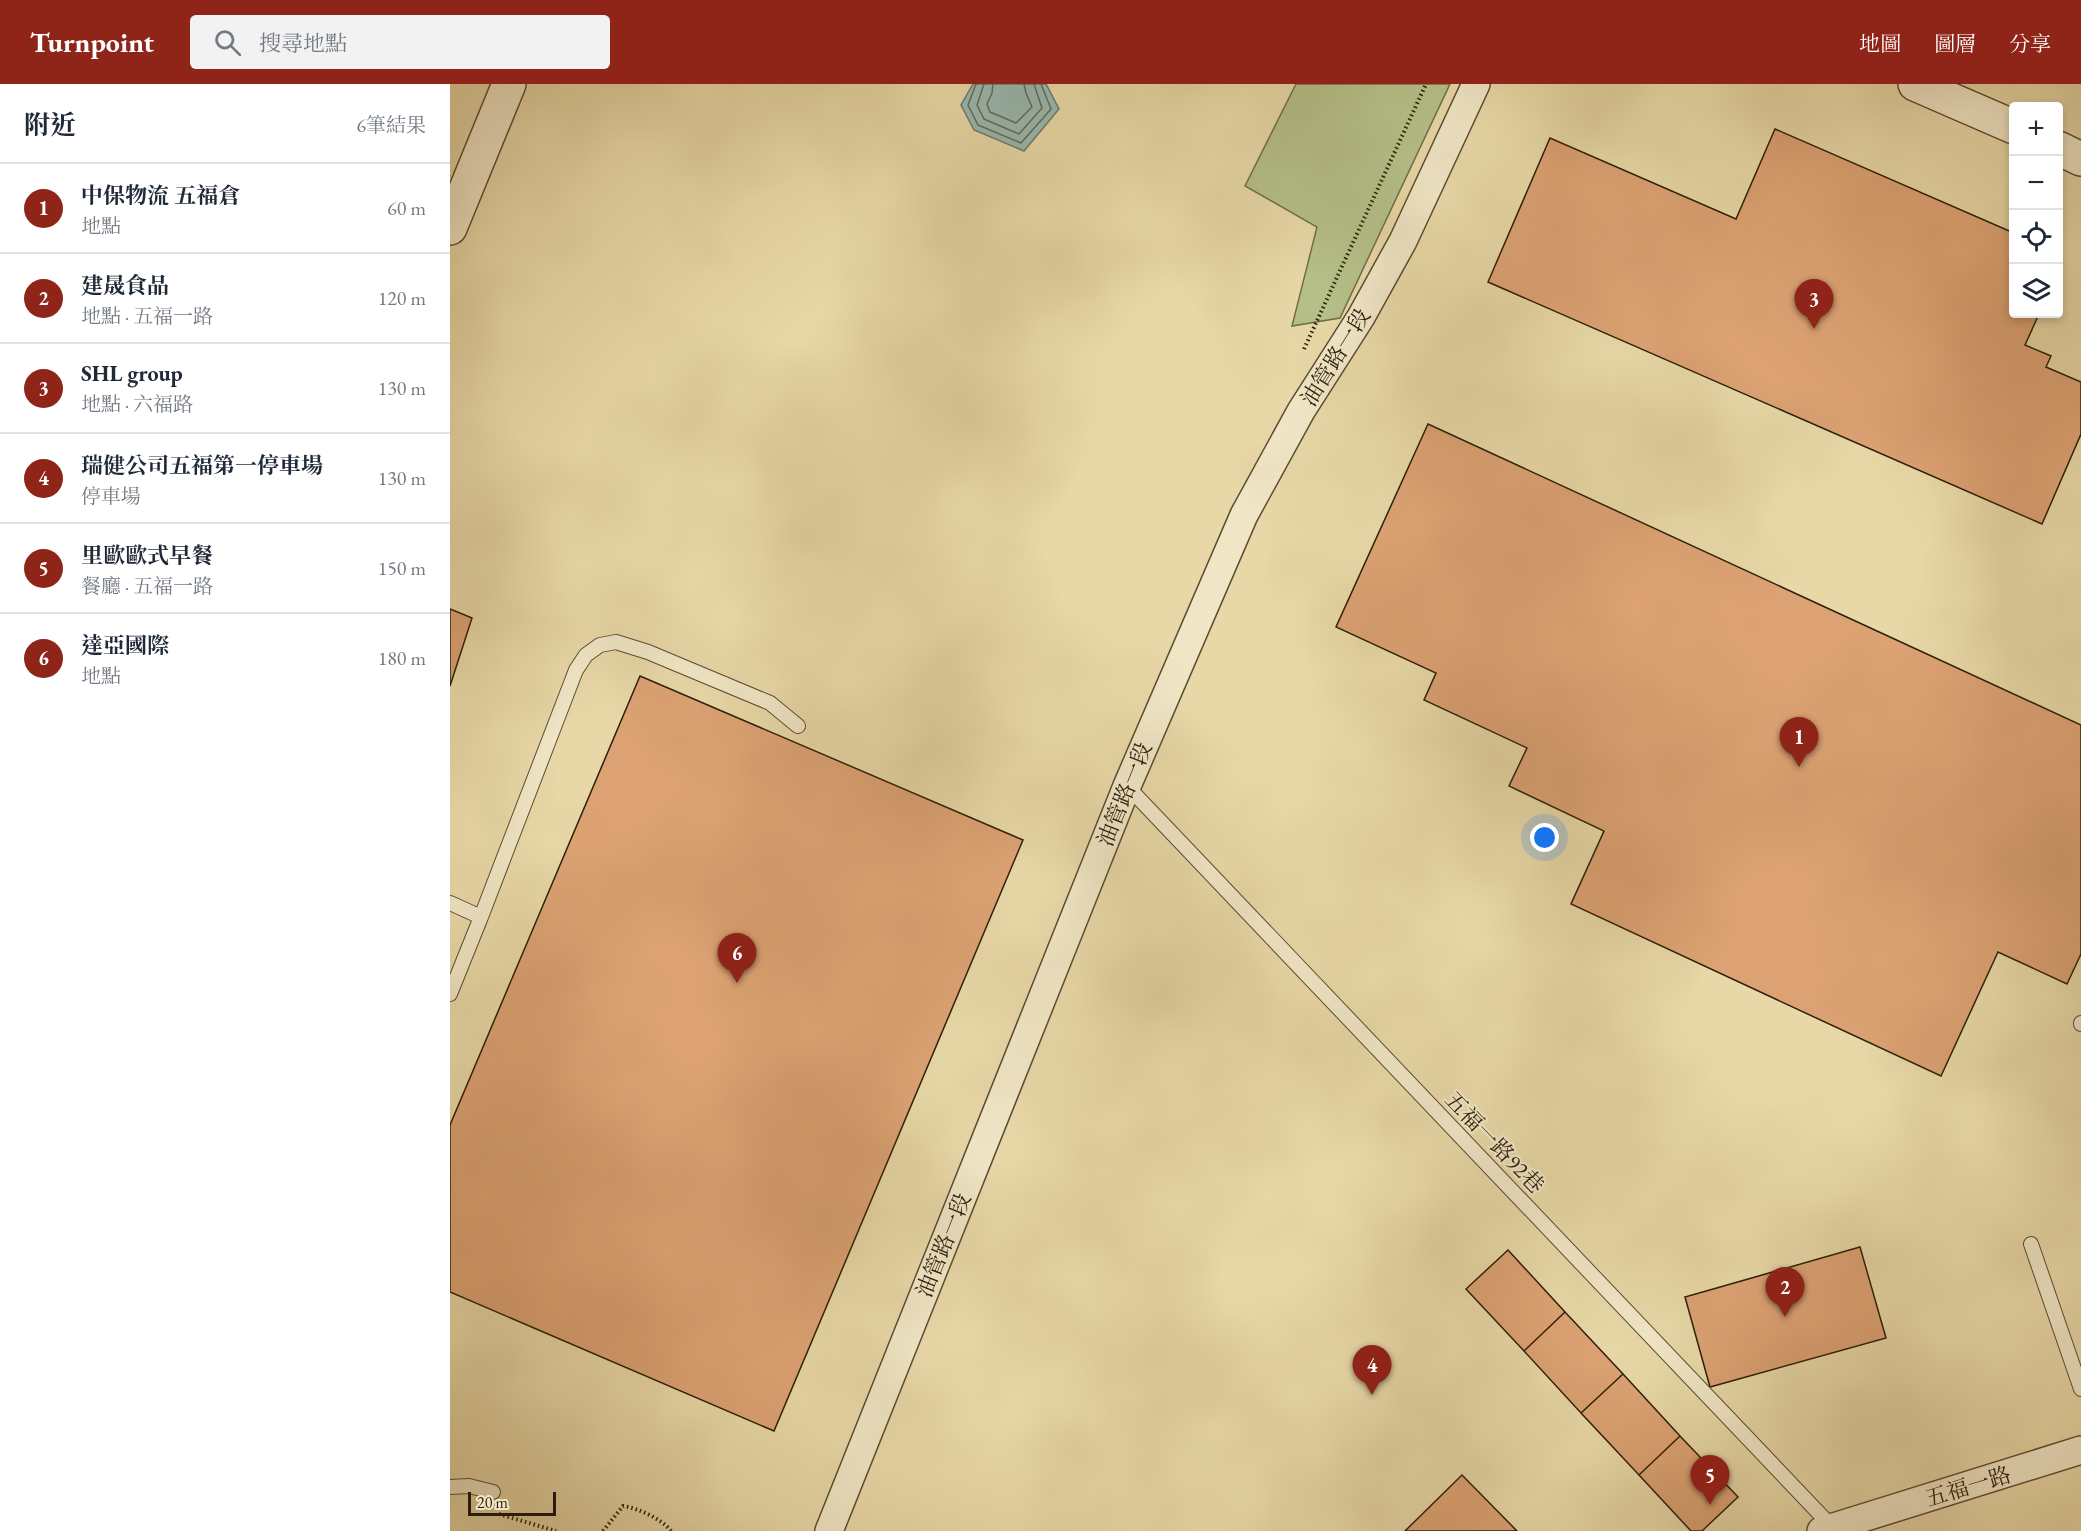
<!DOCTYPE html>
<html lang="zh-TW">
<head>
<meta charset="utf-8">
<style>
  :root { --surface:#fff; --page:#f2f2f3; --text:#1f2937; --muted:#747a83; --line:#e0e1e3; --accent:#8f2418 }
  body { margin:0; font-family:"EB Garamond","Noto Serif TC",serif; background:var(--page); color:var(--text) }
  .controls { position:absolute; right:18px; top:18px; display:grid; overflow:hidden; border-radius:6px; box-shadow:0 3px 9px #0003 }
  .controls button { width:54px; height:54px; display:grid; place-items:center; padding:0; border:0; border-bottom:2px solid var(--line); background:var(--surface); color:var(--text); font:30px sans-serif }
  .scale { position:absolute; left:18px; bottom:15px; width:88px; box-sizing:border-box; padding-left:6px; border:3px solid #2c1e0a; border-top:0; font-size:16px; line-height:21px; white-space:nowrap; color:#2c1e0a; -webkit-text-stroke:4px #f0e6c6; paint-order:stroke }
  .you { position:absolute; left:1095px; top:754px; width:21px; height:21px; margin:-15px; border:4px solid #fff; border-radius:50%; background:#1a73e8; box-shadow:0 0 0 9px #1a73e833 }
  .badge { display:grid; place-items:center; width:39px; height:39px; border-radius:50%; background:var(--accent); color:#fff; font-size:20px; font-weight:700 }
  .pin { position:absolute; translate:-50% -50px; filter:drop-shadow(0 2px 3px #0008) }
  .pin::after { content:''; position:absolute; top:32px; width:21px; height:18px; background:inherit; clip-path:polygon(0 0,100% 0,50% 100%) }
  .list { margin:0; padding:0; list-style:none }
  h2 { display:flex; justify-content:space-between; align-items:center; height:78px; margin:0; padding:0 24px; font-size:26px }
  h2 small { font-size:20px; font-weight:400; color:var(--muted) }
  .list li { display:grid; grid-template-columns:39px 1fr auto; gap:18px; align-items:center; box-sizing:border-box; height:90px; padding:0 24px; border-top:2px solid var(--line) }
  .list b { display:block; font-size:22px; white-space:nowrap }
  .list p { margin:0; font-size:20px; white-space:nowrap; color:var(--muted) }
  .list em { font-size:20px; font-style:normal; color:var(--muted) }
  .icon { flex:none; width:33px; height:33px; fill:none; stroke:currentColor; stroke-width:2; stroke-linecap:round; stroke-linejoin:round }
  .map { position:relative; flex:none; width:1631px; height:1447px; overflow:hidden }
  header { display:flex; align-items:center; gap:36px; box-sizing:border-box; height:84px; padding:0 30px; background:var(--accent); color:#fff }
  header strong { font-size:28px }
  nav { display:flex; gap:33px; margin-inline-start:auto; font-size:21px }
  .search { width:420px; height:54px; background:var(--page); display:flex; align-items:center; gap:15px; box-sizing:border-box; padding:0 21px; border-radius:6px; color:var(--muted); font-size:22px }
  main { display:flex }
  aside { flex:1; background:var(--surface) }
  .map>svg:first-child { display:block }
</style>
</head>
<body>
<header>
<strong>Turnpoint</strong>
<div class="search"><svg class="icon" aria-label="search" viewBox="0 0 24 24"><circle cx="10" cy="10" r="6"/><path d="M15 15l6 6"/></svg>搜尋地點</div>
<nav><a>地圖</a><a>圖層</a><a>分享</a></nav>
</header>
<main>
<aside>
<h2>附近<small>6筆結果</small></h2>
<ul class="list">
<li><span class="badge">1</span><div><b>中保物流 五福倉</b><p>地點</p></div><em>60 m</em></li>
<li><span class="badge">2</span><div><b>建晟食品</b><p>地點 · 五福一路</p></div><em>120 m</em></li>
<li><span class="badge">3</span><div><b>SHL group</b><p>地點 · 六福路</p></div><em>130 m</em></li>
<li><span class="badge">4</span><div><b>瑞健公司五福第一停車場</b><p>停車場</p></div><em>130 m</em></li>
<li><span class="badge">5</span><div><b>里歐歐式早餐</b><p>餐廳 · 五福一路</p></div><em>150 m</em></li>
<li><span class="badge">6</span><div><b>達亞國際</b><p>地點</p></div><em>180 m</em></li>
</ul>
</aside>
<div class="map">
<svg width="1631" height="1447" viewBox="0 0 1631 1447">
  <rect width="100%" height="100%" fill="#e8d8a7"/>
  <filter id="stains"><feTurbulence type="fractalNoise" baseFrequency=".00333" numOctaves="4"/><feColorMatrix values="0 0 0 0 .2 0 0 0 0 .09 0 0 0 0 .02 0 0 0 .5 -.17"/></filter>
  <radialGradient id="worn" r=".72"><stop offset=".6" stop-color="#630" stop-opacity="0"/><stop offset="1" stop-color="#630" stop-opacity=".3"/></radialGradient>
  <!-- green -->
  <path fill="#b5bf88" stroke="#706e49" stroke-width="1.5" d="M 846,0 L 1000,0 L 890,234 L 842,242 L 867,143 L 795,102 Z"/>
  <!-- water -->
  <path fill="#99b8af" stroke="#6d7a6d" stroke-width="1.5" d="M 523,0 L 596,0 L 609,25 L 574,67 L 524,46 L 511,21 Z"/>
  <g fill="none" stroke-linecap="round" stroke-linejoin="round">
    <!-- shore -->
    <path stroke="#626b5c" stroke-width="1.5" d="M 526,0 L 518,21 L 528,41 L 571,59 L 601,25 L 591,0
      M 534,0 L 527,21 L 534,35 L 569,50 L 592,24 L 584,0
      M 543,0 L 542,9 L 537,20 L 540,28 L 566,39 L 582,23 L 576,9 L 574,0"/>
  </g>
  <!-- building -->
  <path fill="#dca273" stroke="#2c1e0a" stroke-width="1.5" d="M 1325,45 L 1564,149 L 1564,230 L 1589,230 L 1575,261 L 1601,272 L 1596,283 L 1631,298 L 1631,350 L 1592,440 L 1038,198 L 1100,54 L 1286,135 Z
    M 978,340 L 1631,641 L 1631,870 L 1617,900 L 1548,868 L 1491,992 L 1121,820 L 1154,747 L 1059,702 L 1077,664 L 974,616 L 986,589 L 886,543 Z
    M 0,525 L 22,534 L 0,602 Z
    M 190,592 L 573,756 L 324,1347 L 0,1208 L 0,1041 Z
    M 1410,1163 L 1436,1254 L 1260,1303 L 1235,1213 Z
    M 1058,1166 L 1115,1228 L 1074,1267 L 1016,1205 Z
    M 1115,1228 L 1173,1290 L 1131,1329 L 1074,1267 Z
    M 1173,1290 L 1230,1352 L 1189,1391 L 1131,1329 Z
    M 1230,1352 L 1288,1413 L 1252,1447 L 1241,1447 L 1189,1391 Z
    M 1012,1391 L 1067,1447 L 955,1447 Z"/>
  <g fill="none" stroke-linecap="round" stroke-linejoin="round">
    <!-- service casing -->
    <g stroke="#5b4c31" stroke-width="16">
      <path id="service" d="M 677,702 L 1385,1446
        M 0,819 L 31,833 L 0,910
        M 31,833 L 126,586 L 136,571 L 150,561 L 166,558 L 198,568 L 320,619 L 348,642
        M 1631,940 L 1631,939
        M 1581,1160 L 1631,1305
        M 0,1403 L 19,1402 L 43,1408"/>
    </g>
    <!-- minor casing -->
    <g stroke="#5b4c31" stroke-width="30">
      <path id="minor" d="M 379,1447 L 677,702 L 794,431 L 851,327 L 911,233 L 953,157 L 1026,0
        M 1371,1447 L 1631,1366"/>
    </g>
    <!-- tertiary casing -->
    <g stroke="#5b4c31" stroke-width="36">
      <path id="tertiary" d="M 1465,0 L 1564,43
        M 1608,64 L 1631,75
        M 0,144 L 59,0"/>
    </g>
    <!-- path -->
    <path stroke="#2c1e0a" stroke-width="4" stroke-dasharray="1.5 3" stroke-linecap="butt" d="M 854,265 L 976,0
      M 49,1430 L 106,1447
      M 153,1447 L 173,1422 C 188,1424 212,1435 221,1447"/>
    <!-- service -->
    <use href="#service" stroke="#f0e6c6" stroke-width="14"/>
    <!-- minor -->
    <use href="#minor" stroke="#f0e6c6" stroke-width="27"/>
    <!-- tertiary -->
    <use href="#tertiary" stroke="#f0e6c6" stroke-width="33"/>
  </g>
  <g text-anchor="middle" stroke-width="4.5" stroke-linejoin="round" paint-order="stroke">
    <!-- street labels -->
    <g font-size="22" fill="#2c1e0a" stroke="#f0e6c6">
      <text transform="translate(885 273) rotate(-58)" y="8">油管路一段</text>
      <text transform="translate(674 710) rotate(-68)" y="8">油管路一段</text>
      <text transform="translate(1045 1058) rotate(46)" y="8">五福一路92巷</text>
      <text transform="translate(493 1161) rotate(-68)" y="8">油管路一段</text>
      <text transform="translate(1518 1402) rotate(-17)" y="8">五福一路</text>
    </g>
  </g>
  <rect width="100%" height="100%" filter="url(#stains)"/>
  <rect width="100%" height="100%" fill="url(#worn)"/>
</svg>
<div class="controls">
<button>+</button>
<button>−</button>
<button><svg class="icon" aria-label="locate" viewBox="0 0 24 24"><circle cx="12" cy="12" r="6"/><path d="M12 2v4M12 18v4M2 12h4M18 12h4"/></svg></button>
<button><svg class="icon" aria-label="layers" viewBox="0 0 24 24"><path d="M12 4l9 5-9 5-9-5zM3 14l9 5 9-5"/></svg></button>
</div>
<div class="scale">20 m</div>
<div class="you"></div>
<div class="pin badge" style="left:1349px;top:683px">1</div>
<div class="pin badge" style="left:1335px;top:1233px">2</div>
<div class="pin badge" style="left:1364px;top:245px">3</div>
<div class="pin badge" style="left:922px;top:1311px">4</div>
<div class="pin badge" style="left:1260px;top:1421px">5</div>
<div class="pin badge" style="left:287px;top:899px">6</div>
</div>
</main>
</body>
</html>
